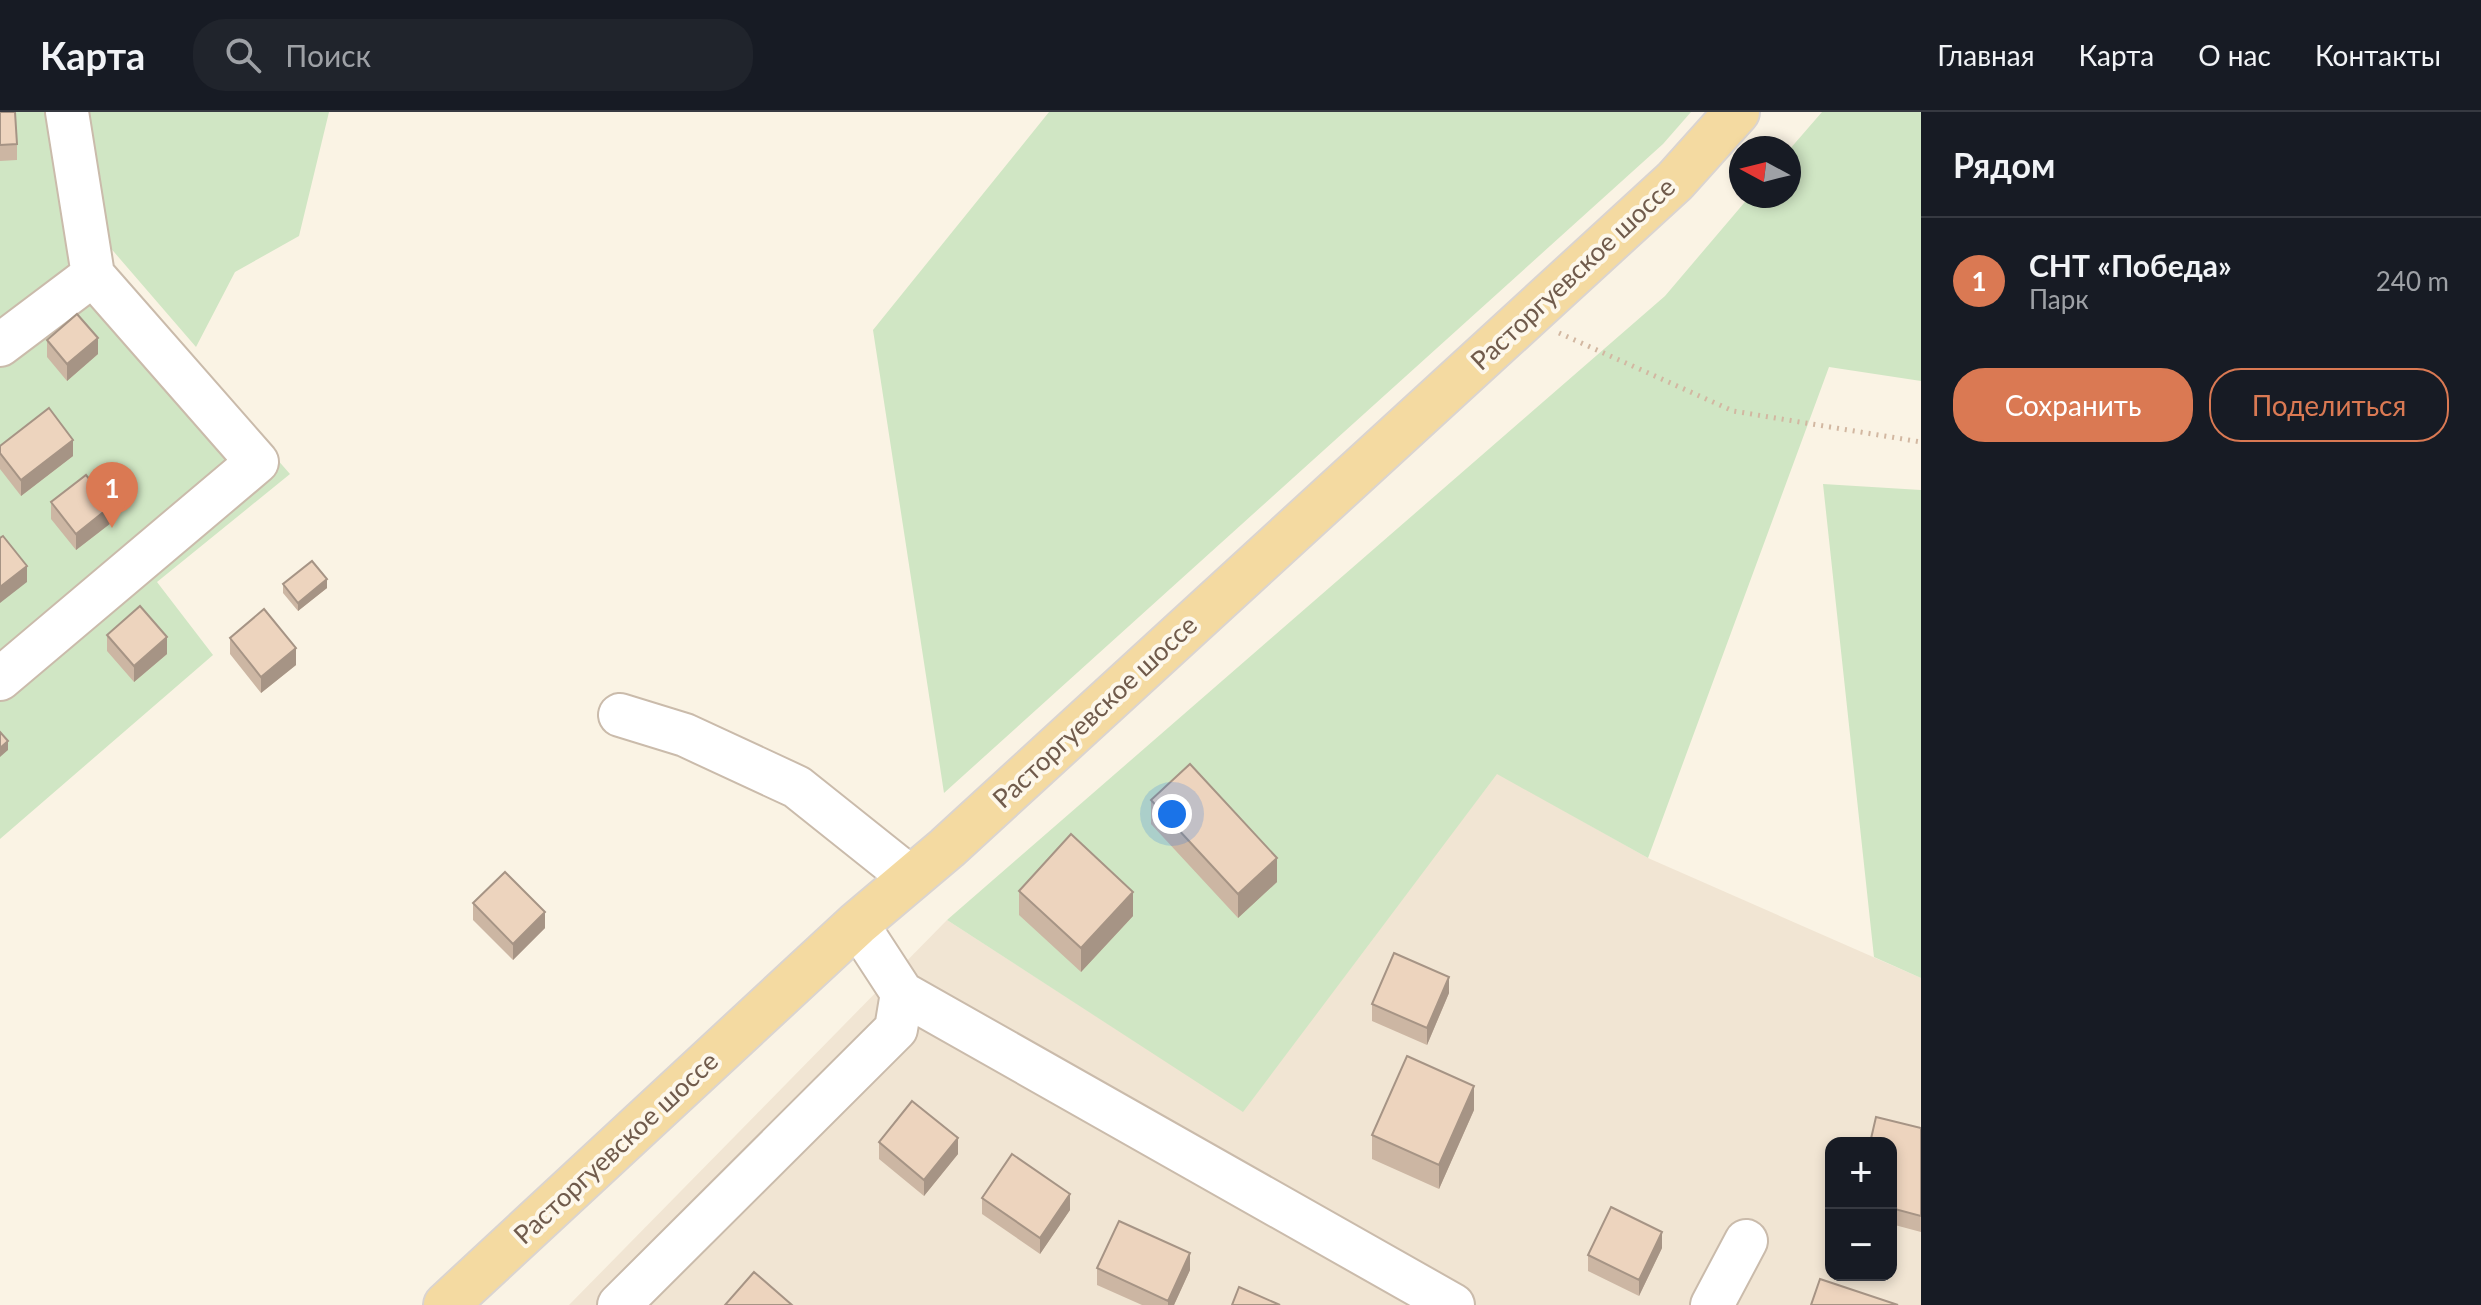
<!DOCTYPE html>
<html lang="ru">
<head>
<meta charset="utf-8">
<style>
  :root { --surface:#171b24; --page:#20242c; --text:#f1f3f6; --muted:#9ea1a6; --line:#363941; --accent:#da7953 }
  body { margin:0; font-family:Lato,sans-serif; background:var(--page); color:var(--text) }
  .controls { position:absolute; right:24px; bottom:24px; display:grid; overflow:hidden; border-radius:16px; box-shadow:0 4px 12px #0003 }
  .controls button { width:72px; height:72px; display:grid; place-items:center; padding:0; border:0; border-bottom:2px solid var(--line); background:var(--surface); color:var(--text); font:40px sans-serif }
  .compass { position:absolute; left:1729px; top:24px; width:72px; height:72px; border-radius:50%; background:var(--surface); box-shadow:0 4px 12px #0003; rotate:277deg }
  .you { position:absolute; left:1172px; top:702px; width:28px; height:28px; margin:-20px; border:6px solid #fff; border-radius:50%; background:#1a73e8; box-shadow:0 0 0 12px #1a73e833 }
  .badge { display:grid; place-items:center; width:52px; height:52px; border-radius:50%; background:var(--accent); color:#fff; font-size:26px; font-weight:700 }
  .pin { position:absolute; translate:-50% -66px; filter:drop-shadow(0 2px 4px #0008) }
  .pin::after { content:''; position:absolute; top:42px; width:28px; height:24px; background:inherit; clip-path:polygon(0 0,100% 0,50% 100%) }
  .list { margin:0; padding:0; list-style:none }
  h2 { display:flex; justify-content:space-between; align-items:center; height:104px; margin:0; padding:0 32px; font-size:34px }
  h2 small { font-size:26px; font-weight:400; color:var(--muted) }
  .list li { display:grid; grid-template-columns:52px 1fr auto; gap:24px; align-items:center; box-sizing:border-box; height:128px; padding:0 32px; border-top:2px solid var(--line) }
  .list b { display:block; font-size:30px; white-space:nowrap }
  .list p { margin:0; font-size:26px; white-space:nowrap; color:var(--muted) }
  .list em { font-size:26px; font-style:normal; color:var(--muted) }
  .actions { display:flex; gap:16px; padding:24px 32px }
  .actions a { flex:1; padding:18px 0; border:2px solid var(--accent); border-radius:32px; text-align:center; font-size:28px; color:var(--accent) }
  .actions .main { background:var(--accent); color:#fff }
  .icon { flex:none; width:44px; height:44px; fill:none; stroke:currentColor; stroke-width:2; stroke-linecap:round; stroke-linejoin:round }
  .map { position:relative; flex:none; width:1921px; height:1193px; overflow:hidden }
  header { display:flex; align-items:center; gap:48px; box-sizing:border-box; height:112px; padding:0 40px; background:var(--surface); border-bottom:2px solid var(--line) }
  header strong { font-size:38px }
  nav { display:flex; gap:44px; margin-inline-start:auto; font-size:28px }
  .search { width:560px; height:72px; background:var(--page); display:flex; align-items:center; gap:20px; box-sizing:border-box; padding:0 28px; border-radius:32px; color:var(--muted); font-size:30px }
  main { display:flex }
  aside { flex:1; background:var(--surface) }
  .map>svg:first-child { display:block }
</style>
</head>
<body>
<header>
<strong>Карта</strong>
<div class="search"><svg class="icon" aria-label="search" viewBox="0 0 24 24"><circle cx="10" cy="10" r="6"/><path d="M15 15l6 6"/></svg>Поиск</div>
<nav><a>Главная</a><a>Карта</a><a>О нас</a><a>Контакты</a></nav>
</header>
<main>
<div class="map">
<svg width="1921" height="1193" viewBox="0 0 1921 1193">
  <rect width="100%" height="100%" fill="#faf3e4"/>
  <!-- residential -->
  <path fill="#f1e5d3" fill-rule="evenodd" d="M 1497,661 L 1648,746 L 1921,866 L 1921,1193 L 569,1193 L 947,808 L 1243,999 ZM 1831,1031 L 1891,1031 L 1891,1163 L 1831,1163 Z"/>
  <!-- green -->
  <path fill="#d0e6c4" d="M 0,0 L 87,0 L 90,14 L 89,0 L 329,0 L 299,124 L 235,160 L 196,235 L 108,133 L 110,157 L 290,362 L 157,470 L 213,543 L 0,727 Z
    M 1049,0 L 1691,0 L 1663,32 L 944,681 L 873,218 Z
    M 1822,0 L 1921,0 L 1921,269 L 1829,255 L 1648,746 L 1497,662 L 1243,1000 L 947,808 L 1665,184 L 1750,84 L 1789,84 L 1789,38 Z
    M 1823,372 L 1921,378 L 1921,866 L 1874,845 Z"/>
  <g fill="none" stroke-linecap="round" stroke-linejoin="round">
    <!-- minor casing -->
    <g stroke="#cabbab" stroke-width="46">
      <path id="minor" d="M 0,233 L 93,163
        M 0,567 L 257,350 L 93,163 L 67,0
        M 620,603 L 685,623 L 797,675 L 911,766
        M 857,812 L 902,881 L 1453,1193
        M 619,1193 L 896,917 L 902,881
        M 1712,1193 L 1746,1129"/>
    </g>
    <!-- major casing -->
    <g stroke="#dad4d0" stroke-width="48">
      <path id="major" d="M 446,1193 L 857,812 L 947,736 L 1675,69 L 1737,0"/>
    </g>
    <!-- path -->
    <path stroke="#d2b7a1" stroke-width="5" stroke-dasharray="2 6" stroke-linecap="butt" d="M 1559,221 L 1733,299 L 1921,330"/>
    <!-- minor -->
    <use href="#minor" stroke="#fff" stroke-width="42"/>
    <!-- major -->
    <use href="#major" stroke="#f4daa1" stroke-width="44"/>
  </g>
  <!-- wall -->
  <path fill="#ccb6a3" d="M 0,0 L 17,32 L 17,48 L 0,49 Z
    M 47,228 L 98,242 L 67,269 L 47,245 Z
    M 0,334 L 73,344 L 21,384 L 0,357 Z
    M 51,390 L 111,411 L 76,438 L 51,407 Z
    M 283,472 L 327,476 L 298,499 L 283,481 Z
    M 107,523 L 167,542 L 134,570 L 107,539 Z
    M 230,526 L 296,553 L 261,581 L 230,542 Z
    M 1151,688 L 1277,770 L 1238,806 L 1151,712 Z
    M 1019,779 L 1133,804 L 1081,860 L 1019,803 Z
    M 473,791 L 545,816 L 513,848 L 473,808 Z
    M 1449,881 L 1427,933 L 1372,909 L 1372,892 Z
    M 1474,998 L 1439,1077 L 1372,1047 L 1372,1023 Z
    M 1921,1016 L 1921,1120 L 1891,1112 L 1891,1031 Z
    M 879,1030 L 958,1042 L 924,1084 L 879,1047 Z
    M 982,1086 L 1070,1098 L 1040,1142 L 982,1102 Z
    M 1662,1136 L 1639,1184 L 1588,1159 L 1588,1143 Z
    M 1097,1156 L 1190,1158 L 1174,1193 L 1142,1193 L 1097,1173 Z"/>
  <!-- shaded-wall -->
  <path fill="#a69485" d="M 98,226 L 98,242 L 67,269 L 67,252 Z
    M 73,328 L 73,344 L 21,384 L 21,368 Z
    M 111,394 L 111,411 L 76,438 L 76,422 Z
    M 27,454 L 27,470 L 0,491 L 0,475 Z
    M 327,467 L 327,476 L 298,499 L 298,491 Z
    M 167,525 L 167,542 L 134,570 L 134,554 Z
    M 296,536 L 296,553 L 261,581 L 261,565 Z
    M 8,629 L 8,638 L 0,645 L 0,636 Z
    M 1277,746 L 1277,770 L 1238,806 L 1238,782 Z
    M 1133,780 L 1133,804 L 1081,860 L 1081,836 Z
    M 545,800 L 545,816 L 513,848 L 513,832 Z
    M 1449,865 L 1449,881 L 1427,933 L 1427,916 Z
    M 1474,974 L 1474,998 L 1439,1077 L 1439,1053 Z
    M 958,1026 L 958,1042 L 924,1084 L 924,1068 Z
    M 1070,1082 L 1070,1098 L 1040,1142 L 1040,1126 Z
    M 1662,1120 L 1662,1136 L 1639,1184 L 1639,1168 Z
    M 1190,1141 L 1190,1158 L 1174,1193 L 1168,1193 L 1168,1189 Z"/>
  <!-- building -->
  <path fill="#edd4be" stroke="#a69485" stroke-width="2" d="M 0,0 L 15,0 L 17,32 L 0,33 Z
    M 77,202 L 98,226 L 67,252 L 47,228 Z
    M 49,296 L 73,328 L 21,368 L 0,341 L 0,334 Z
    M 86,363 L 111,394 L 76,422 L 51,390 Z
    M 3,424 L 27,454 L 0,475 L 0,426 Z
    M 312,449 L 327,467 L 298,491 L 283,472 Z
    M 140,494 L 167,525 L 134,554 L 107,523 Z
    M 264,497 L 296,536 L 261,565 L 230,526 Z
    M 0,620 L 8,629 L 0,636 Z
    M 1190,652 L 1277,746 L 1238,782 L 1151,688 Z
    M 1071,722 L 1133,780 L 1081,836 L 1019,779 Z
    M 505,760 L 545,800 L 513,832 L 473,791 Z
    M 1394,841 L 1449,865 L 1427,916 L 1372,892 Z
    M 1407,944 L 1474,974 L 1439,1053 L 1372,1023 Z
    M 912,989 L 958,1026 L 924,1068 L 879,1030 Z
    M 1876,1005 L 1921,1016 L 1921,1104 L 1891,1096 L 1891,1031 L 1870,1031 Z
    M 1012,1042 L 1070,1082 L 1040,1126 L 982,1086 Z
    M 1611,1095 L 1662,1120 L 1639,1168 L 1588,1143 Z
    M 1119,1109 L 1190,1141 L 1168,1189 L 1097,1156 Z
    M 754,1160 L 792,1193 L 725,1193 Z
    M 1820,1167 L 1898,1193 L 1811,1193 Z
    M 1239,1175 L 1280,1193 L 1232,1193 Z"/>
  <g text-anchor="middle" stroke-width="8" stroke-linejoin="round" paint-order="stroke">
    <!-- street labels -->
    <g font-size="26" fill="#705b4c" stroke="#fdf7ea">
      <text transform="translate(1573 162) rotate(-43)" y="9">Расторгуевское шоссе</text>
      <text transform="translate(1095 600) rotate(-43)" y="9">Расторгуевское шоссе</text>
      <text transform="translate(616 1036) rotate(-43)" y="9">Расторгуевское шоссе</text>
    </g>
  </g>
</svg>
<div class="controls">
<button>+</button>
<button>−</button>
</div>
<svg class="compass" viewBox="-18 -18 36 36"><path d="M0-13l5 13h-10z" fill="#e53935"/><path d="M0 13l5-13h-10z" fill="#9ea1a6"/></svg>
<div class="you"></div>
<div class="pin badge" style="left:112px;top:416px">1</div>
</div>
<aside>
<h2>Рядом<small></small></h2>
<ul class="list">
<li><span class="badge">1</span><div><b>СНТ «Победа»</b><p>Парк</p></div><em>240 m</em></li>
</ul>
<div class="actions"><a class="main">Сохранить</a><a>Поделиться</a></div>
</aside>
</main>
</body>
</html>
